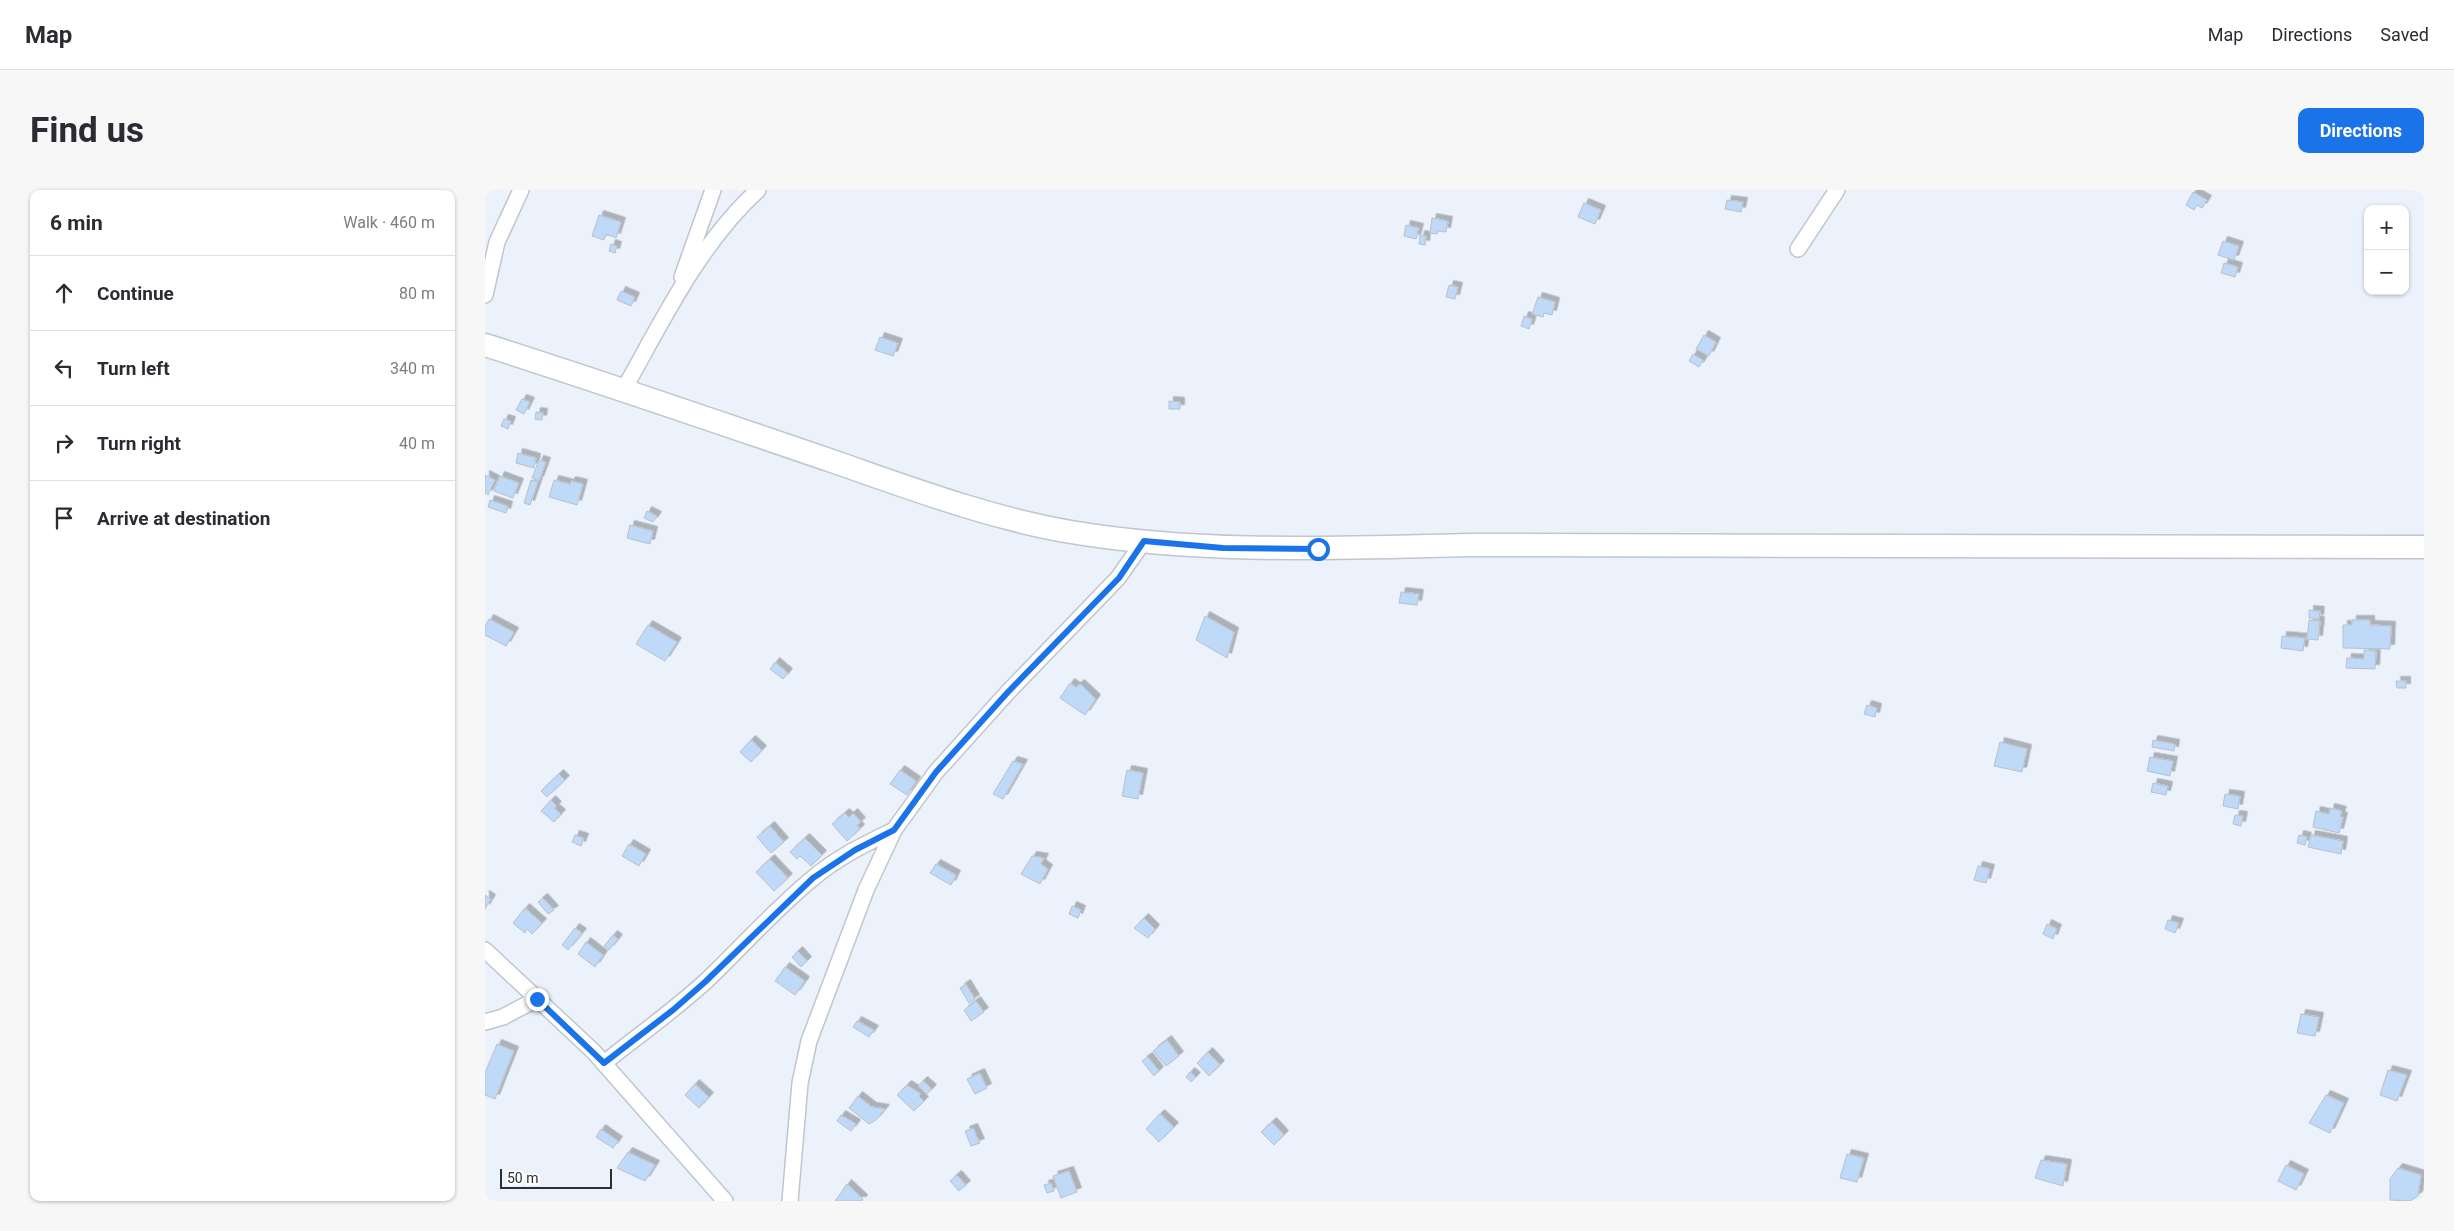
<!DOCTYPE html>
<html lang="en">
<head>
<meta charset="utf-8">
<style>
  :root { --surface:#fff; --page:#f7f7f7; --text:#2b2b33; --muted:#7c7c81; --line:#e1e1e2; --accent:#1a73e8 }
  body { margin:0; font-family:Roboto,sans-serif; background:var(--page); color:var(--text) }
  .controls { position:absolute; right:15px; top:15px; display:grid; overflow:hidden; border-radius:10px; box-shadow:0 1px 4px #0004 }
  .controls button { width:45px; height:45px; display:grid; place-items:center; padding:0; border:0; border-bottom:1px solid var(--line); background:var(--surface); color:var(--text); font:25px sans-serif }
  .scale { position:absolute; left:15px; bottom:12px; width:112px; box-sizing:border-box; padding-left:5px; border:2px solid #2c2f32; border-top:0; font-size:14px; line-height:18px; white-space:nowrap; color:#2c2f32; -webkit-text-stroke:4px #fff; paint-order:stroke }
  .stop { position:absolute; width:15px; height:15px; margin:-11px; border:4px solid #1a73e8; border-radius:50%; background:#fff }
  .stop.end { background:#1a73e8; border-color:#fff; box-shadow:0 1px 5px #0008 }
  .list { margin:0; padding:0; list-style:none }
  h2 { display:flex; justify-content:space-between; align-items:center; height:65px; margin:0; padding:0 20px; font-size:21px }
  h2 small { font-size:16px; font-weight:400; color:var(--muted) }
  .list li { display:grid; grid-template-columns:32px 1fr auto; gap:15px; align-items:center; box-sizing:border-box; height:75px; padding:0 20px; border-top:1px solid var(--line) }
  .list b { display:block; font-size:19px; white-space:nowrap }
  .list em { font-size:16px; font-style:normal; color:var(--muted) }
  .icon { flex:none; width:28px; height:28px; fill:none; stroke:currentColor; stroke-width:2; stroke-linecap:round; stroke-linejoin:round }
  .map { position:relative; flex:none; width:1939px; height:1011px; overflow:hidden; border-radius:10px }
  header { display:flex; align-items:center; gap:30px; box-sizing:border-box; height:70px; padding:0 25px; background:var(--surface); border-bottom:1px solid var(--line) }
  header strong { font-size:24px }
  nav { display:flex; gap:28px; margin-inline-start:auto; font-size:18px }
  .intro { display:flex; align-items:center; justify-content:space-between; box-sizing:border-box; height:120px; padding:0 30px }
  h1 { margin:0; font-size:35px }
  .button { padding:12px 22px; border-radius:10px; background:var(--accent); color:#fff; font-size:18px; font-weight:700 }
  main { display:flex; gap:30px; padding:0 30px }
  aside { flex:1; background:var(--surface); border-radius:10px; box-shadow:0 1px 4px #0004 }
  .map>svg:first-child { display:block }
</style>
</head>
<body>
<header>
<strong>Map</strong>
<nav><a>Map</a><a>Directions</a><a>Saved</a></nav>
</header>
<div class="intro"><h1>Find us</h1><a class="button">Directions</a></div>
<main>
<aside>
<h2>6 min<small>Walk · 460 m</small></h2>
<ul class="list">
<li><svg class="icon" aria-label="ahead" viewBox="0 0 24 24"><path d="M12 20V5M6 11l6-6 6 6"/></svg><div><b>Continue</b></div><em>80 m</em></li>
<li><svg class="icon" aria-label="left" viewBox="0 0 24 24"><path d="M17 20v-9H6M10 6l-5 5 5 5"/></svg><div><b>Turn left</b></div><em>340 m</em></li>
<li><svg class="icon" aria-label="right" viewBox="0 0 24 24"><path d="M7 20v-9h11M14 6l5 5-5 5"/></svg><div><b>Turn right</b></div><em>40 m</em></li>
<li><svg class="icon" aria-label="arrive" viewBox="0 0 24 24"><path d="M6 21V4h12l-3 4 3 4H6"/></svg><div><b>Arrive at destination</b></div></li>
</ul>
</aside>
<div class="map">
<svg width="1939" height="1011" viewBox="0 0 1939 1011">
  <defs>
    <filter id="shadow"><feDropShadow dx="4.5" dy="-4.5" stdDeviation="0" flood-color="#0004"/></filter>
  </defs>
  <rect width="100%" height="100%" fill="#ebf2fb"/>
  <!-- building -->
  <path fill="#bfd9f8" stroke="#b9c0c9" filter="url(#shadow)" d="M 1708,2 L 1722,10 L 1717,18 L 1712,15 L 1709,20 L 1701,15 Z
    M 1242,10 L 1258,12 L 1256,22 L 1240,19 Z
    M 1099,13 L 1116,20 L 1110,34 L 1093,27 Z
    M 114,25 L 136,32 L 131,48 L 121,44 L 119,50 L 107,46 Z
    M 947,28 L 963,31 L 961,42 L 953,41 L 952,44 L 945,43 Z
    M 921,35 L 934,38 L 931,49 L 919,46 Z
    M 935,45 L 941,46 L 940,55 L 934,54 Z
    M 1738,51 L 1754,56 L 1749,70 L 1733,65 Z
    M 126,54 L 132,56 L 130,63 L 124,61 Z
    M 1739,73 L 1753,77 L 1750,87 L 1736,83 Z
    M 964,95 L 973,97 L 970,109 L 961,107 Z
    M 136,101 L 150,107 L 146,116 L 132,110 Z
    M 1053,107 L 1070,112 L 1067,125 L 1059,123 L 1058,127 L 1047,124 Z
    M 1039,126 L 1047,129 L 1044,139 L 1036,136 Z
    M 1219,145 L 1231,152 L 1224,166 L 1211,159 Z
    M 395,147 L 413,153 L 408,166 L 390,160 Z
    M 1208,164 L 1218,170 L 1214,177 L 1204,171 Z
    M 37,209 L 45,212 L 39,224 L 31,220 Z
    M 684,211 L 695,212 L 695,219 L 684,219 Z
    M 51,222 L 58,223 L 57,230 L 50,229 Z
    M 19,229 L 26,231 L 23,239 L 16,236 Z
    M 33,263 L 51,268 L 49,278 L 31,273 Z
    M 54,270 L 61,272 L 54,291 L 47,288 Z
    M 0,285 L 10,290 L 3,305 L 0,303 Z
    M 15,286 L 34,293 L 28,308 L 9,301 Z
    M 46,290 L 53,292 L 45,315 L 39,313 Z
    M 69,290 L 85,294 L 86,291 L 98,294 L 92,315 L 64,307 Z
    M 5,310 L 23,316 L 21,323 L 3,317 Z
    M 162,321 L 172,326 L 168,332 L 159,328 Z
    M 145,335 L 168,341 L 165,354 L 142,348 Z
    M 916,402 L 934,404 L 932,415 L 914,413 Z
    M 1824,420 L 1835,421 L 1834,429 L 1824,428 Z
    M 720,426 L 749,442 L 742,468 L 711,450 Z
    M 4,429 L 29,442 L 21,456 L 0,445 L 0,437 Z
    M 1824,430 L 1835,431 L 1833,450 L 1822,449 Z
    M 1867,430 L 1885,430 L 1885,435 L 1906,436 L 1905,459 L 1858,458 L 1858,435 L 1867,435 Z
    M 163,435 L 192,452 L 180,471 L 151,454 Z
    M 1797,446 L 1820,448 L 1818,461 L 1796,458 Z
    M 1879,460 L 1891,461 L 1890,479 L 1861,478 L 1862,468 L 1879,469 Z
    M 290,472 L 303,483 L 298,489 L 285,479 Z
    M 1911,491 L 1921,491 L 1921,498 L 1912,498 Z
    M 585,493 L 591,497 L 595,494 L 611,509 L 600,525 L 575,508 Z
    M 1382,515 L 1392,518 L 1390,527 L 1379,524 Z
    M 266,550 L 277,560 L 266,572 L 255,562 Z
    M 1668,550 L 1690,554 L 1689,561 L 1667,557 Z
    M 1515,552 L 1542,559 L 1537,582 L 1509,576 Z
    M 1665,567 L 1688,571 L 1685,586 L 1662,581 Z
    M 528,571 L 538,574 L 518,609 L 508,604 Z
    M 415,580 L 431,591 L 422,605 L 405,594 Z
    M 642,580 L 658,583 L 653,609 L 637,606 Z
    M 74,584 L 80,590 L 62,607 L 56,601 Z
    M 1668,593 L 1683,596 L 1681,605 L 1666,602 Z
    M 1740,604 L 1755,606 L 1753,619 L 1738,616 Z
    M 66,610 L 72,616 L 69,618 L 76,624 L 69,632 L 56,621 Z
    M 1845,618 L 1857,621 L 1855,626 L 1858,627 L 1854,643 L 1828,637 L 1831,621 L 1844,624 Z
    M 360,623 L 364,627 L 368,623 L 376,632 L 372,635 L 375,639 L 362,651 L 347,634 Z
    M 1750,625 L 1758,626 L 1756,636 L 1748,634 Z
    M 285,636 L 299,652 L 286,663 L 272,647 Z
    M 90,645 L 99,648 L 96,656 L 87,652 Z
    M 1814,645 L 1822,647 L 1820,655 L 1812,653 Z
    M 1826,645 L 1858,651 L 1856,664 L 1823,657 Z
    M 320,648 L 337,665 L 326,676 L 315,666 L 312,669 L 305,662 Z
    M 144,654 L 161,664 L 154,676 L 137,666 Z
    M 547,666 L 559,668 L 556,674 L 563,679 L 555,694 L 536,684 Z
    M 285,669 L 303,688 L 289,701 L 271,682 Z
    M 451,674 L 471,685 L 466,695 L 445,683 Z
    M 1493,676 L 1505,679 L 1501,693 L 1489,690 Z
    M 0,705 L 6,709 L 0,719 Z
    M 58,708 L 69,720 L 63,724 L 53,712 Z
    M 587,716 L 596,720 L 593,728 L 584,724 Z
    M 40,718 L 57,733 L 47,744 L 42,739 L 40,743 L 28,733 Z
    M 659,728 L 670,739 L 663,748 L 649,738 Z
    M 1683,730 L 1694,733 L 1690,743 L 1680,739 Z
    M 1562,734 L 1572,739 L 1568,749 L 1558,744 Z
    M 90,738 L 97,743 L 83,760 L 77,755 Z
    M 128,745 L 133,749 L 124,760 L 119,756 Z
    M 101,752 L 118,765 L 110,777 L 93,764 Z
    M 313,761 L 322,771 L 316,777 L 307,767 Z
    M 300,777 L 320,791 L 310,805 L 290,791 Z
    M 481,794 L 490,809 L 484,813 L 475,798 Z
    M 491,811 L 499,822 L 486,831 L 479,820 Z
    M 1816,824 L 1834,827 L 1830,846 L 1812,843 Z
    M 372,831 L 389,840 L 384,847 L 368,837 Z
    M 682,850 L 694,866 L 681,876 L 668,861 Z
    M 12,854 L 29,861 L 10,909 L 0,905 L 0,883 Z
    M 723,862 L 735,875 L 724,886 L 712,873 Z
    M 663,867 L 674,881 L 669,886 L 657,871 Z
    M 1903,880 L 1922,885 L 1912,911 L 1895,905 Z
    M 705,882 L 711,887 L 706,892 L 701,887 Z
    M 495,883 L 502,898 L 490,904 L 482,889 Z
    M 438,891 L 447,899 L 442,904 L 433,896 Z
    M 210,894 L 224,907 L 214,918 L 200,905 Z
    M 422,895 L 436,904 L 434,906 L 439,911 L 429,921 L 412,905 Z
    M 1841,905 L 1859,913 L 1845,943 L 1824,933 Z
    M 373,906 L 387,917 L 400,919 L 391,930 L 384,934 L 364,918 Z
    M 675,924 L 689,937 L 674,952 L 661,939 Z
    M 356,925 L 371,934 L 366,941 L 352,931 Z
    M 787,932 L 799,945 L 789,955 L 776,942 Z
    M 488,938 L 495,953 L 486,956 L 480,941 Z
    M 116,939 L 133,951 L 128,958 L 111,947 Z
    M 143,962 L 170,975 L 160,991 L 132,978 Z
    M 1362,964 L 1379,968 L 1372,992 L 1355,988 Z
    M 1556,970 L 1582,974 L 1578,996 L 1550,988 Z
    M 1801,975 L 1819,984 L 1811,1000 L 1793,991 Z
    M 1913,978 L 1936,985 L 1933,1006 L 1925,1011 L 1905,1010 L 1905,989 Z
    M 584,981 L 592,1002 L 576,1008 L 568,986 Z
    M 472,985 L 481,995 L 474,1001 L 465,991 Z
    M 566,993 L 569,1001 L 562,1003 L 559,995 Z
    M 362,994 L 378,1009 L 377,1011 L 350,1011 Z"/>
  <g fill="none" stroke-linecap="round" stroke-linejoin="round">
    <!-- street casing -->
    <g stroke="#bfc6cf" stroke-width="18">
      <path id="street" d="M 1313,59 L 1352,0
        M 197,87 L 228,0
        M 0,105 L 12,52 L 36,0
        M 139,199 C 178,130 214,54 273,0
        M 0,760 L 108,861 L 240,1011
        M 0,832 L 18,827 L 52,809
        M 119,873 C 153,846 188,821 220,792 C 256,758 289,720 327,689 C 351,668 380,654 409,640
        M 305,1011 L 315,893 L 324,851 L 381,700 L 409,640 L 451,582 L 523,502 L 633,388 L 659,351"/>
    </g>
    <!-- primary casing -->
    <g stroke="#bfc6cf" stroke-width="25">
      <path id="primary" d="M 0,155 C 117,192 232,232 347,271 C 425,298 504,328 586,342 C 717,364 850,358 982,355 L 1939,357"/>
    </g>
    <!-- street -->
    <use href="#street" stroke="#fff" stroke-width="15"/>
    <!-- primary -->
    <use href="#primary" stroke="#fff" stroke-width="22"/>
  </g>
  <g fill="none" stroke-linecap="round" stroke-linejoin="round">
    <!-- route -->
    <path stroke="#1a73e8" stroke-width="6" d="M 52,809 L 119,873 L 188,820 L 220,792 L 328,688 L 370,660 L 409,640 L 451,582 L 523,502 L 634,388 L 659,351 L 738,358 L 833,359"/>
  </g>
</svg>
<div class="controls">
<button>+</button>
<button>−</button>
</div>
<div class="scale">50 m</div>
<div class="stop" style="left:833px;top:359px"></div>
<div class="stop end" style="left:52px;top:809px"></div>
</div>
</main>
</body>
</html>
